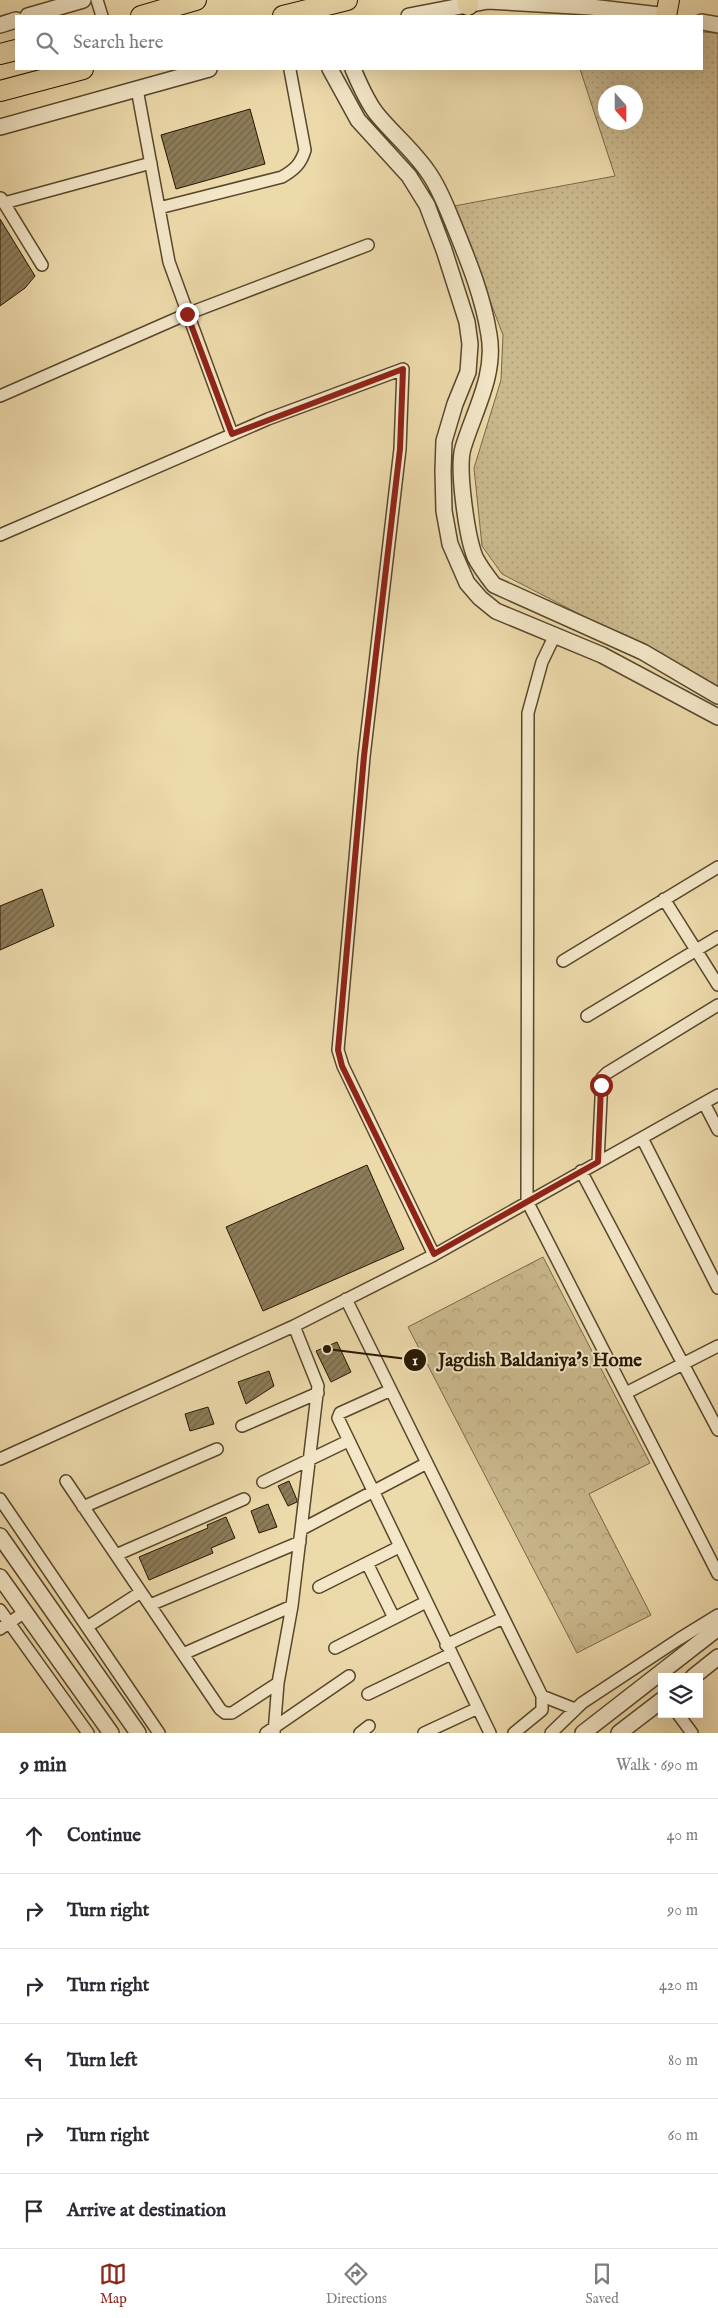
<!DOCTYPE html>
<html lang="en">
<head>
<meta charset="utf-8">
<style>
  :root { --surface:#fff; --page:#f7f7f7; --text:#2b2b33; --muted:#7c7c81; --line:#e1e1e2; --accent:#8f2418 }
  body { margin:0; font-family:"IM FELL English",serif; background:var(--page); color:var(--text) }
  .controls { position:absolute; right:15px; bottom:15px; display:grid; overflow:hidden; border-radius:0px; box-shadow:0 5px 20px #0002 }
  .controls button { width:45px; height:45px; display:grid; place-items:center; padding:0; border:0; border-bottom:1px solid var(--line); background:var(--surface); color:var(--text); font:25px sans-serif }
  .compass { position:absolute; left:598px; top:85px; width:45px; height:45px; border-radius:50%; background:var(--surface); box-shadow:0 5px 20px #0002; rotate:159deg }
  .stop { position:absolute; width:15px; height:15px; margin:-11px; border:4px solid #8f2418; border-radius:50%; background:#fff }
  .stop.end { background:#8f2418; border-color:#fff; box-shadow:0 1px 5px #0008 }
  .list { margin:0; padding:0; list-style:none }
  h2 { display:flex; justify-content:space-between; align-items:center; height:65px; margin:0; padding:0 20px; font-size:21px }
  h2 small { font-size:16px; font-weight:400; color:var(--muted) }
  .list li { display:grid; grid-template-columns:32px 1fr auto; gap:15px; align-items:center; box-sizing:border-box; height:75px; padding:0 20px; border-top:1px solid var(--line) }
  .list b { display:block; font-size:19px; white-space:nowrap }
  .list em { font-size:16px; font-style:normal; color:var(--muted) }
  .icon { flex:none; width:28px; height:28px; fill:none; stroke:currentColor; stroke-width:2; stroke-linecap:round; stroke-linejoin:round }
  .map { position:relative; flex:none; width:718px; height:1733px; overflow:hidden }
  .search { position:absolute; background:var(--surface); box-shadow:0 5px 20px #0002; left:15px; right:15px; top:15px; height:55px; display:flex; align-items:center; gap:12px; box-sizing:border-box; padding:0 18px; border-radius:0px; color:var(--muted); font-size:19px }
  .sheet { height:515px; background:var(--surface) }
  nav { display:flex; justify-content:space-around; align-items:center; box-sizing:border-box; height:70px; border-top:1px solid var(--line); background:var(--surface); font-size:14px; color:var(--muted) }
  nav a { display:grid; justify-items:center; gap:2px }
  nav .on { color:var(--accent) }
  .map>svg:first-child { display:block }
</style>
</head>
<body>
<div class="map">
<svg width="718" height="1733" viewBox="0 0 718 1733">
  <defs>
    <pattern id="grass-dots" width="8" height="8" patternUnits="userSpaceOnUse" patternTransform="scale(1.25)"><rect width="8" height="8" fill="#cbb98e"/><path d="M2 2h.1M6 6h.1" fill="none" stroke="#ae9e79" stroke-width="1.8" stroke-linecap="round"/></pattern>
    <pattern id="forest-crowns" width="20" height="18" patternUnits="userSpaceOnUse" patternTransform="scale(1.25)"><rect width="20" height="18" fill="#cbb98e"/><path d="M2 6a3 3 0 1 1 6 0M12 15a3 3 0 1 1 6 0" fill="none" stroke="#ae9e79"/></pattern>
    <pattern id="building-hatch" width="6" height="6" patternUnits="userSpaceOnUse" patternTransform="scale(1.25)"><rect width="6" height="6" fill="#8d7c59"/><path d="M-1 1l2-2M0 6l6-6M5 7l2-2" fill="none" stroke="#736547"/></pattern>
  </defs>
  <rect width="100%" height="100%" fill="#eddaab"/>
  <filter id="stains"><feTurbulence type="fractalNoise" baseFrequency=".004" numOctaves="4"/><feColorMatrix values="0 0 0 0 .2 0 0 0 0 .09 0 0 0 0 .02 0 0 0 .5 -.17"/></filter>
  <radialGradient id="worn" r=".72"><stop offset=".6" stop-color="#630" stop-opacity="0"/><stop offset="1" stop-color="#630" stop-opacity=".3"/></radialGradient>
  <!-- grass -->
  <path fill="url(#grass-dots)" stroke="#786848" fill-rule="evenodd" d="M 702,32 L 718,33 L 718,686 L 502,574 L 482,546 L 474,468 L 501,380 L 503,335 L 454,206 L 615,176 L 580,69 L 702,69 ZM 606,92 L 636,92 L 636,122 L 606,122 Z"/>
  <!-- forest -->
  <path fill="url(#forest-crowns)" stroke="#786848" d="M 543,1257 L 650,1463 L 589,1494 L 651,1615 L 577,1653 L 408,1327 Z"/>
  <!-- building -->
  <path fill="url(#building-hatch)" stroke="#261601" d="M 250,109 L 265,164 L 176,189 L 161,135 Z
    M 0,219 L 35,276 L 25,288 L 0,306 Z
    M 42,889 L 54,926 L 0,950 L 0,906 Z
    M 367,1165 L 404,1249 L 263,1311 L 226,1227 Z
    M 337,1342 L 351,1372 L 331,1382 L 316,1351 Z
    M 269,1371 L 274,1386 L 246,1404 L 238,1382 Z
    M 208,1407 L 214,1424 L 190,1431 L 185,1414 Z
    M 289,1481 L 297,1500 L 297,1502 L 288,1506 L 278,1486 Z
    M 268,1504 L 277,1527 L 259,1533 L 251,1511 Z
    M 226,1517 L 235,1538 L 211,1548 L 213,1553 L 149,1580 L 139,1557 L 208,1528 L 207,1525 Z"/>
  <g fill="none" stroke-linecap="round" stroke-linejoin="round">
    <!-- minor casing -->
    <g stroke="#58472c" stroke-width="14">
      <path id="minor" d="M 97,0 L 102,16
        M 137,89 L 169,262 L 232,434
        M 1,198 L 42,265
        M 4,203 L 151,163
        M 159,208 L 282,177 C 294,170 301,164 305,150 L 290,70
        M 0,396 L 187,314 L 368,245
        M 0,535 L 268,419 L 403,369 L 400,449 L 364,757 L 338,1050 L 343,1066 L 434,1255
        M 555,635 L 542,662 L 528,713 L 527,1201 L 718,1574
        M 664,899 L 718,985
        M 563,961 L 718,867
        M 587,1016 L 718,937
        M 704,1103 L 718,1130
        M 642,1138 L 718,1288
        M 598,1162 L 602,1078 L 607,1073 L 718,1005
        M 581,1171 L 718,1430
        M 346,1299 L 542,1696 L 542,1710 L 514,1733
        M 391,1390 L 340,1413 L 338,1418 L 490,1733
        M 626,1393 L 718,1346
        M 242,1426 L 318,1393
        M 0,1459 L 294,1326 L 434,1255 L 718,1095
        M 66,1481 L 220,1709 L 225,1713 L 232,1713 L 278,1683
        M 263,1482 L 348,1441
        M 0,1499 L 159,1733
        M 83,1507 L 217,1449
        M 302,1529 L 427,1463
        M 116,1555 L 244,1499
        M 367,1563 L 394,1618
        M 319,1587 L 399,1547
        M 150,1605 L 300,1542
        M 0,1610 L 88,1733
        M 87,1627 L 141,1592
        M 0,1629 L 25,1612
        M 446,1645 L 503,1618
        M 335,1648 L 426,1602
        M 183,1654 L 292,1606
        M 368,1694 L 451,1654
        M 542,1696 L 575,1709
        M 678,1714 L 692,1733
        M 266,1733 L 349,1676
        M 274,1733 L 278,1683 L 292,1606 L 318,1386 L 294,1326
        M 360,1733 L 369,1726
        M 424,1733 L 478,1708
        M 551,1733 L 582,1703 L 679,1639 L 718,1615"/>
    </g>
    <!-- tertiary casing -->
    <g stroke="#58472c" stroke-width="18">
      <path id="tertiary" d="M 28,16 L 83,0
        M 409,16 L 488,1 L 591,7 L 668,16
        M 702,22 L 718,25
        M 0,25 L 16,20
        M 330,69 L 358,120 L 409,176 L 427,205 L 444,250 L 467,322 L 470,344 L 468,372 L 455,404 L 444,441 L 443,471 L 444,511 L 450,544 L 467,583 L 480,598 L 496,611 L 602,655 L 718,717
        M 353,69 C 359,83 366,100 376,113 C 392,133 413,150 428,172 C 439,187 446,206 453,223 C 468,260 483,296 489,335 C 496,375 474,411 463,448 C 457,469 467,537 475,557 C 480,567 487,576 494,585 L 643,652 L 718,696
        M 0,127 L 209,69
        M 0,1536 L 138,1733
        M 0,1577 L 111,1733
        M 693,1677 L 718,1657
        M 583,1733 L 718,1628
        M 619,1733 L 662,1700"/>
    </g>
    <!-- trunk casing -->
    <g stroke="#261601" stroke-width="22">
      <path id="trunk" d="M 467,0 L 468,5
        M 141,16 L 196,0
        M 283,16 L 347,0
        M 666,16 L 669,0
        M 0,54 L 16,50
        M 0,91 L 83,69"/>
    </g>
    <!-- minor -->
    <use href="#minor" stroke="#f3e7c8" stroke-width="11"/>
    <!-- tertiary -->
    <use href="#tertiary" stroke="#f3e7c8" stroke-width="15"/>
    <!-- trunk -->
    <use href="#trunk" stroke="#eddaab" stroke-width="20"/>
  </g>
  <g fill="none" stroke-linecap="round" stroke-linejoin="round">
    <!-- route -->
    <path stroke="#8f2418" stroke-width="6" d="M 187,314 L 232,434 L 403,369 L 400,449 L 364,756 L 338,1050 L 342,1066 L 434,1254 L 598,1162 L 601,1085"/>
  </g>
  <!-- callouts -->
  <path fill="none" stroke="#261601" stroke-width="2" d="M327 1349L415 1360"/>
  <g fill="#261601" stroke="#f3e7c8" stroke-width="2">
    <circle cx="327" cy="1349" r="5"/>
    <circle cx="415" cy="1360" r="12"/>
  </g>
  <g font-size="15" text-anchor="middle" font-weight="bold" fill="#fff">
    <text x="415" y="1365">1</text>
  </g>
  <g font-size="19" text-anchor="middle" font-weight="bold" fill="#261601" stroke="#f3e7c8" stroke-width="4" stroke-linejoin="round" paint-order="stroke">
    <text x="540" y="1366">Jagdish Baldaniya's Home</text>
  </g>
  <rect width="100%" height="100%" filter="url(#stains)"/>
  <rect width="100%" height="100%" fill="url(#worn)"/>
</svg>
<div class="controls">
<button><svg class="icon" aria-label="layers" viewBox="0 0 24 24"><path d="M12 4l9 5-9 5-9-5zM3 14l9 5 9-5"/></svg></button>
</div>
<svg class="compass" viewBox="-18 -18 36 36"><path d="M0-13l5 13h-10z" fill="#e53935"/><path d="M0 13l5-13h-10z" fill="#7c7c81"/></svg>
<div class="stop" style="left:601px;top:1085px"></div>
<div class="stop end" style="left:187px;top:314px"></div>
<div class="search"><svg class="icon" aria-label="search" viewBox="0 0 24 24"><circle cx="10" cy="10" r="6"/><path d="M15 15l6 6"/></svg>Search here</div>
</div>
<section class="sheet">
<h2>9 min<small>Walk · 690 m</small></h2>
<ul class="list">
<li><svg class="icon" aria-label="ahead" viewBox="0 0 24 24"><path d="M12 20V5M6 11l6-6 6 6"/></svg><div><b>Continue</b></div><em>40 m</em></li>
<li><svg class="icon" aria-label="right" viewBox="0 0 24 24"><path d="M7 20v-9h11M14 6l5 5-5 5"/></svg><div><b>Turn right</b></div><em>90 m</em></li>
<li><svg class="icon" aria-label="right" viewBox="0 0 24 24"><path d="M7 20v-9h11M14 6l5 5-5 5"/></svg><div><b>Turn right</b></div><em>420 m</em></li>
<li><svg class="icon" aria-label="left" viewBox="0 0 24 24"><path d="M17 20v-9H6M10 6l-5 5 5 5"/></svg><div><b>Turn left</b></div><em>80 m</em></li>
<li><svg class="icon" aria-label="right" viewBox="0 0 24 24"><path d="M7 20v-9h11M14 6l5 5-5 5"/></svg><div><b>Turn right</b></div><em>60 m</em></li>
<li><svg class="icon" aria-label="arrive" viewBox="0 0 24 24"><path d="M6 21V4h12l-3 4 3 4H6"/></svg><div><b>Arrive at destination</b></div></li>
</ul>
</section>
<nav>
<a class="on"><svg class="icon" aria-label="map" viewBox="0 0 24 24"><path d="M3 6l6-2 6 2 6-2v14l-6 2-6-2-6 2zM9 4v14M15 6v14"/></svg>Map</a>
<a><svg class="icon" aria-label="directions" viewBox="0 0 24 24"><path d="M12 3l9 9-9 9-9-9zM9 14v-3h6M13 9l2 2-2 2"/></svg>Directions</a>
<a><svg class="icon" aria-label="saved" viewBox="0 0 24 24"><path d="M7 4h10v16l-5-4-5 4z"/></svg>Saved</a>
</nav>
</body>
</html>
